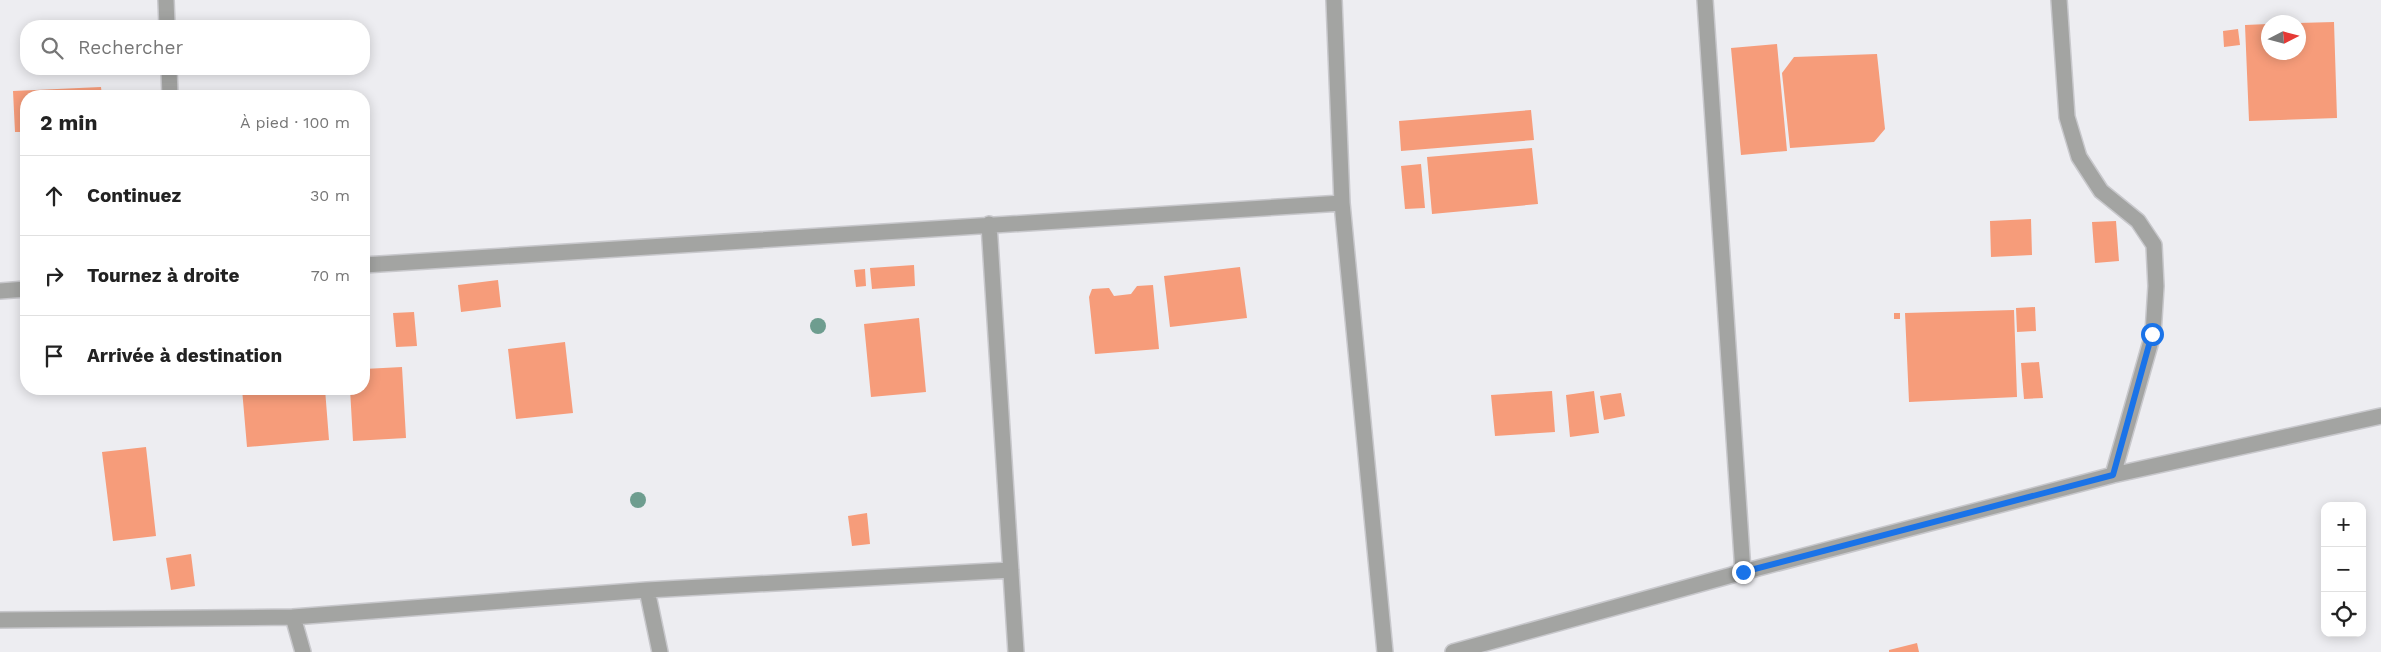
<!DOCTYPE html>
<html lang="fr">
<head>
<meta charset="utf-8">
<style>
  :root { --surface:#fff; --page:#f2f2f2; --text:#222; --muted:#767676; --line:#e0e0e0 }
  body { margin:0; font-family:"Work Sans",sans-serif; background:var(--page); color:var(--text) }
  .controls { position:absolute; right:15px; bottom:15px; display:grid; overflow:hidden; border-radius:10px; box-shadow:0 2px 12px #0003 }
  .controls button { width:45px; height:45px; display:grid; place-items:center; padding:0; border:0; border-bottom:1px solid var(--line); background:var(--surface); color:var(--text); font:25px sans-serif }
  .compass { position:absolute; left:2261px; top:15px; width:45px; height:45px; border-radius:50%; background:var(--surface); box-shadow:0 2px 12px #0003; rotate:84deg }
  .stop { position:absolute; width:15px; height:15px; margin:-11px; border:4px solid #1a73e8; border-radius:50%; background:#fff }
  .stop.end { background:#1a73e8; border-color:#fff; box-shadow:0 1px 5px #0008 }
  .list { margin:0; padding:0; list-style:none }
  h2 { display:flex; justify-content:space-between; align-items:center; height:65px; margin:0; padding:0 20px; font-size:21px }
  h2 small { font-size:16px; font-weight:400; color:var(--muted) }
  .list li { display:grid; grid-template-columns:32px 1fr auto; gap:15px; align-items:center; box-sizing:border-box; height:80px; padding:0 20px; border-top:1px solid var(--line) }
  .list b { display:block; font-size:19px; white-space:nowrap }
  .list em { font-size:16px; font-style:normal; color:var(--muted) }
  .icon { flex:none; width:28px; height:28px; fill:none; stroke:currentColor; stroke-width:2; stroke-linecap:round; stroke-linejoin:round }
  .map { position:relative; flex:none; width:2381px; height:652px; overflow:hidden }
  .search { position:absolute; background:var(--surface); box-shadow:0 2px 12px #0003; left:20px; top:20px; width:350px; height:55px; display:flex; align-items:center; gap:12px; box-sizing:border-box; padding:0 18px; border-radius:20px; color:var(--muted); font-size:19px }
  .panel { position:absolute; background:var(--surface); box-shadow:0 2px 12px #0003; left:20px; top:90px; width:350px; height:305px; border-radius:20px }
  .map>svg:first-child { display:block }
</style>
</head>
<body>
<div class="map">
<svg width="2381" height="652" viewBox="0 0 2381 652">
  <rect width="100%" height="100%" fill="#ededf1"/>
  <!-- building -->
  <path fill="#f69c7a" d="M 2334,22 L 2337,118 L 2249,121 L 2245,25 L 2268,24 L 2268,52 L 2298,52 L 2298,23 Z
    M 2238,29 L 2240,45 L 2224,47 L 2223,31 Z
    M 1777,44 L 1787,151 L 1741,155 L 1731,48 Z
    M 1877,54 L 1885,129 L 1874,142 L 1790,148 L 1782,73 L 1794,57 Z
    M 101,87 L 102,96 L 26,96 L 26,132 L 15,132 L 13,91 Z
    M 1531,110 L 1534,140 L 1401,151 L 1399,121 Z
    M 1532,148 L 1538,204 L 1432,214 L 1427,157 Z
    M 1421,164 L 1425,208 L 1405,209 L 1401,166 Z
    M 2031,219 L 2032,255 L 1991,257 L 1990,221 Z
    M 2116,221 L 2119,261 L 2095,263 L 2092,222 Z
    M 914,265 L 915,286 L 872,289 L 870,268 Z
    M 1240,267 L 1247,318 L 1170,327 L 1164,276 Z
    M 865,269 L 866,286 L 856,287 L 854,270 Z
    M 498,280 L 501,307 L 461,312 L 458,285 Z
    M 1153,285 L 1159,349 L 1095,354 L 1089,297 L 1092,289 L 1109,288 L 1114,296 L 1131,294 L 1137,286 Z
    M 2035,307 L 2036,331 L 2017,332 L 2016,308 Z
    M 2014,310 L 2017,397 L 1909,402 L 1905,313 Z
    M 414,312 L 417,346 L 396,347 L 393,313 Z
    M 1894,313 L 1900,313 L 1900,319 L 1894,319 Z
    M 919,318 L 926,392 L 871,397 L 864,324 Z
    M 565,342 L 573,413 L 516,419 L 508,349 Z
    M 2039,362 L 2043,398 L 2024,399 L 2021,363 Z
    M 402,367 L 406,438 L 353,441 L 350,389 L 364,389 L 364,369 Z
    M 242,389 L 325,389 L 329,440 L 247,447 Z
    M 1552,391 L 1555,432 L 1495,436 L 1491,395 Z
    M 1594,391 L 1599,433 L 1570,437 L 1566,395 Z
    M 1621,393 L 1625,416 L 1604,420 L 1600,396 Z
    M 146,447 L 156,536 L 113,541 L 102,452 Z
    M 867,513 L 870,544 L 852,546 L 848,516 Z
    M 191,554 L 195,586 L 171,590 L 166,558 Z
    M 1917,643 L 1919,652 L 1889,652 L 1889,650 Z"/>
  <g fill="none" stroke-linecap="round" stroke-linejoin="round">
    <!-- minor casing -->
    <g stroke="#c8c8cc" stroke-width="18">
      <path id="minor" d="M 166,0 L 167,26
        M 1334,0 L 1342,203 L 1385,652
        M 1705,0 L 1743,572
        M 2059,0 L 2067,117 L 2079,157 L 2101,191 L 2138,221 L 2154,245 L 2156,286 L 2153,334 L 2113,475
        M 169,69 L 170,96
        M 989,224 L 1016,652
        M 364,265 L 1342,203
        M 0,291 L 26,289
        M 647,590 L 660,652
        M 293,617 L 647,590 L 1011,570
        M 0,620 L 293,617 L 303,652
        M 1453,652 L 1743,572 L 2113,475 L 2381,416"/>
    </g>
    <!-- minor -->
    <use href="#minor" stroke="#a3a4a2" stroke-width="15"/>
  </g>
  <!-- trees -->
  <g fill="#6e9d8f">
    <circle cx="818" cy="326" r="8"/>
    <circle cx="638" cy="500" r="8"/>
  </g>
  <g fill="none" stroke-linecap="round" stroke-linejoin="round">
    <!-- route -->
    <path stroke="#1a73e8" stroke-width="6" d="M 1743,572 L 2113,475 L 2152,334"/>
  </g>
</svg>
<div class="controls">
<button>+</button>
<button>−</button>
<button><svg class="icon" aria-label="locate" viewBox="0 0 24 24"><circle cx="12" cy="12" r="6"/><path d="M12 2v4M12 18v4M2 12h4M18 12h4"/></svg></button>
</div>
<svg class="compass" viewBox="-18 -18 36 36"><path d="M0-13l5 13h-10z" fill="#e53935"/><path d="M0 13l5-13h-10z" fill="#767676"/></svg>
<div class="stop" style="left:2152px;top:334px"></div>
<div class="stop end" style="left:1743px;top:572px"></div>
<div class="search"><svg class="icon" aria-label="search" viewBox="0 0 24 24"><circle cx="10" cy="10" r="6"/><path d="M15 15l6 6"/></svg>Rechercher</div>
<section class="panel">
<h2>2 min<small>À pied · 100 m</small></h2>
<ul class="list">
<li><svg class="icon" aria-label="ahead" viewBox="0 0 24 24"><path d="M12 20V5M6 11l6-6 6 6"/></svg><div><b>Continuez</b></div><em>30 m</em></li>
<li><svg class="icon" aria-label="right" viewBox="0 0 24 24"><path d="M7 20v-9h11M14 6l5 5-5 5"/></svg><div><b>Tournez à droite</b></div><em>70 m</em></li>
<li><svg class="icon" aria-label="arrive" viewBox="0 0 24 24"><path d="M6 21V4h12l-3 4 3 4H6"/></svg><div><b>Arrivée à destination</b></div></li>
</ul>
</section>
</div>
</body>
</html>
